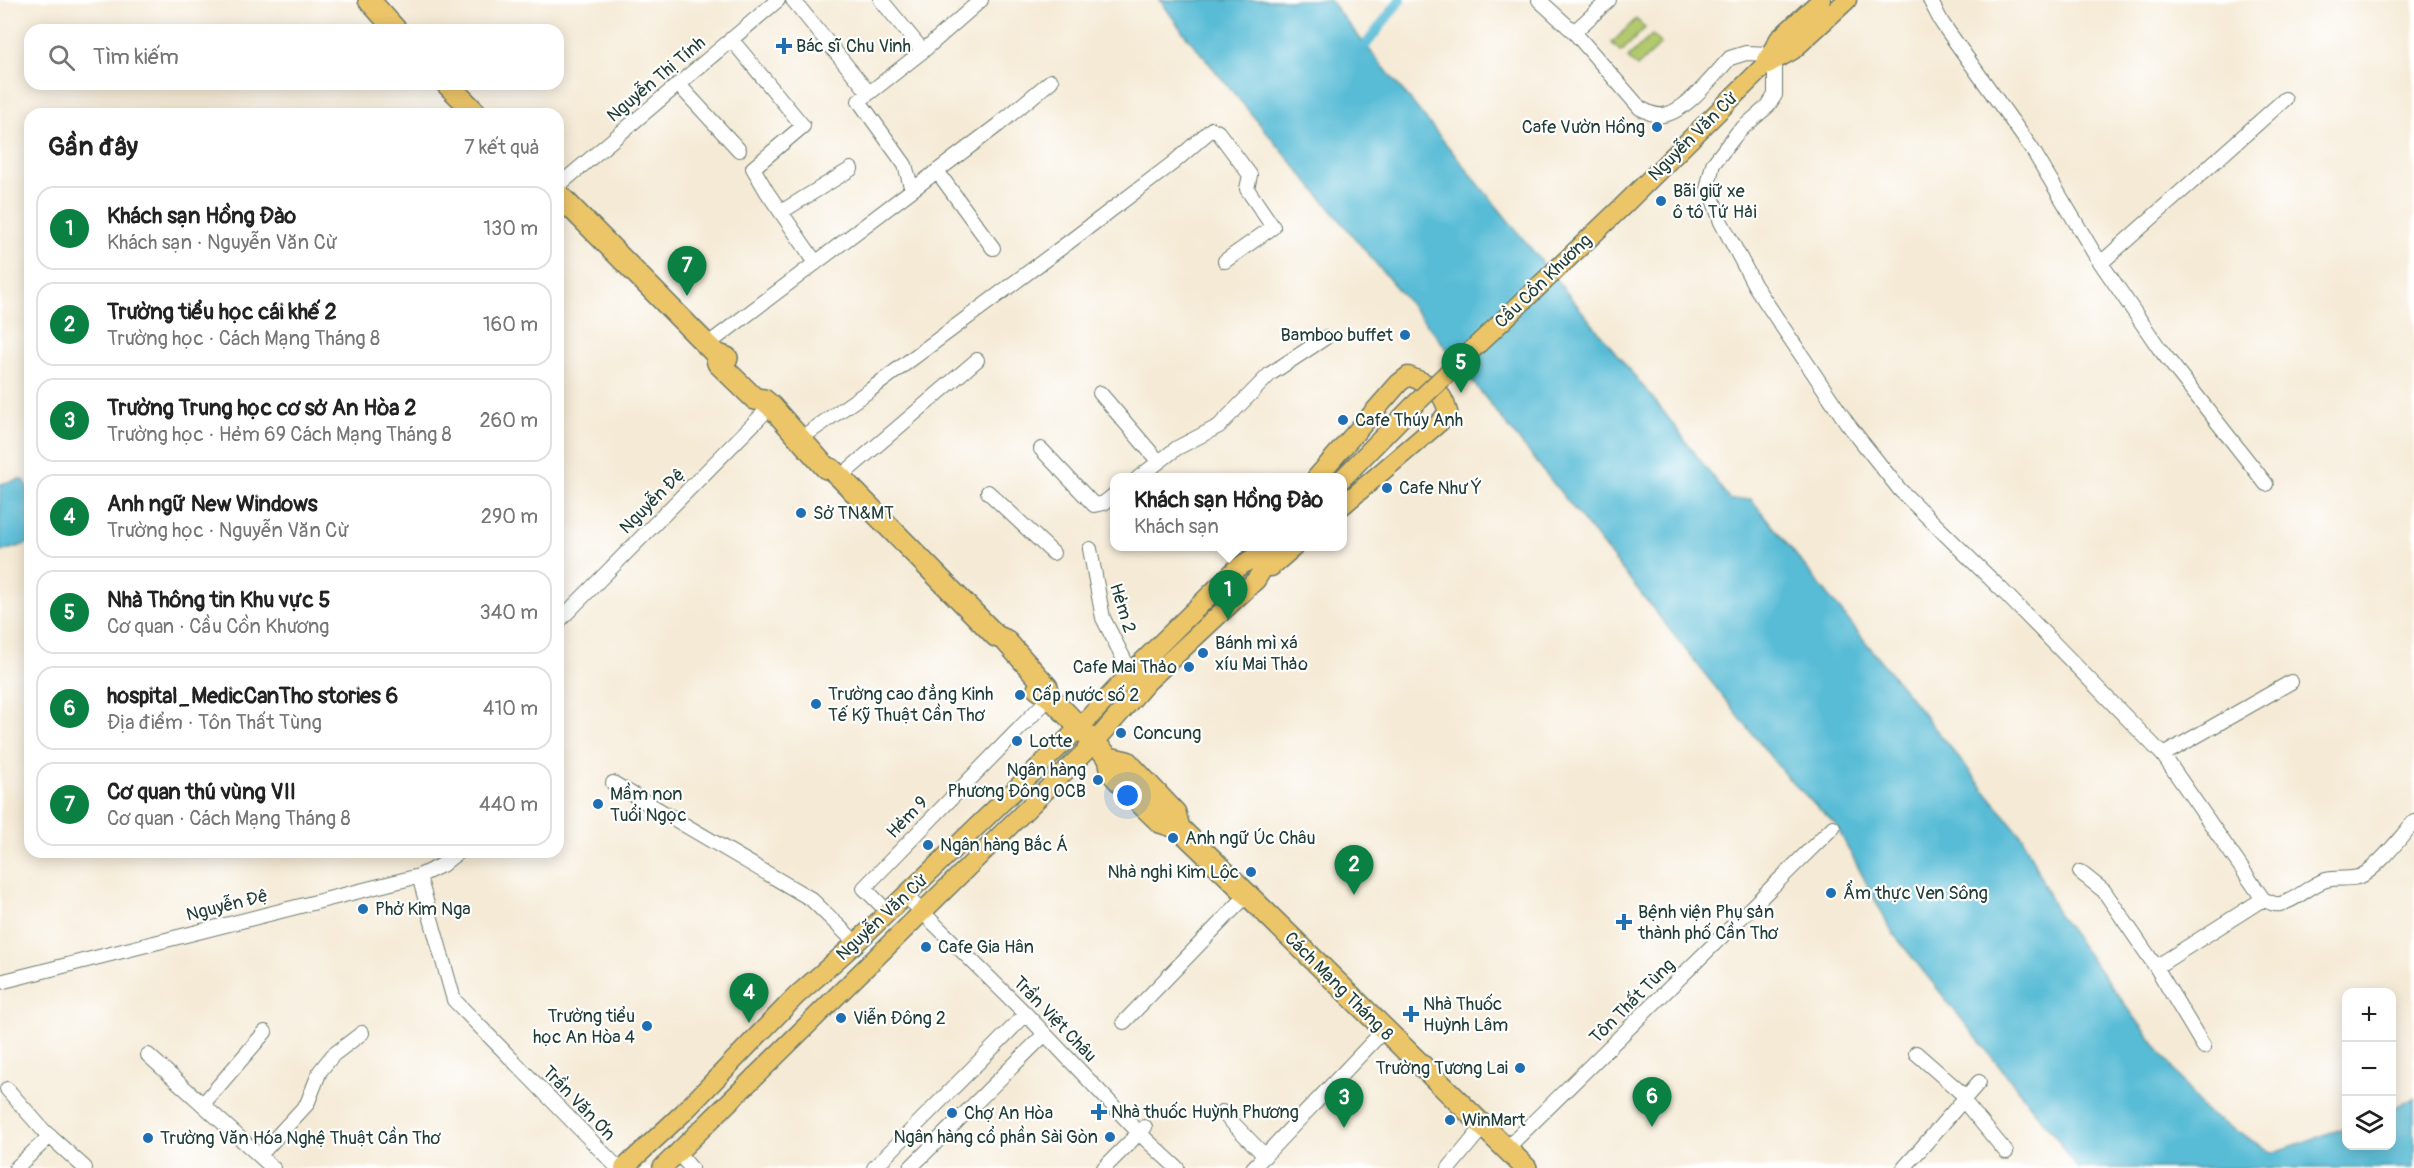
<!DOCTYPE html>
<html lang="vi">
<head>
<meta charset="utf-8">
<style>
  :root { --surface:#fff; --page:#f6f6f6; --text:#222; --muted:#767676; --line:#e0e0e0; --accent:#0b8043 }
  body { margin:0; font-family:Pangolin,sans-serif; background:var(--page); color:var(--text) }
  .controls { position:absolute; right:18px; bottom:18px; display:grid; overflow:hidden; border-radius:12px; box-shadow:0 3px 15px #0003 }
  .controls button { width:54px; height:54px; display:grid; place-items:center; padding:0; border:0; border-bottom:2px solid var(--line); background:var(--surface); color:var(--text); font:30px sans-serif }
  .you { position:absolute; left:1128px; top:796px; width:21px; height:21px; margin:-15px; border:4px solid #fff; border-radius:50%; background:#1a73e8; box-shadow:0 0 0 9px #1a73e833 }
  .badge { display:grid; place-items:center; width:39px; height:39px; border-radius:50%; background:var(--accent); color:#fff; font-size:20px; font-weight:700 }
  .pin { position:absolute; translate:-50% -50px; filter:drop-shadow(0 2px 3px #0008) }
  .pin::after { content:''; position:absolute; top:32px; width:21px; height:18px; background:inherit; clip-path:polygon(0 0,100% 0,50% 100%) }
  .popup { position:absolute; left:1110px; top:473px; width:237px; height:78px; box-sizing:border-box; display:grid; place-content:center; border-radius:12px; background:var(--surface); filter:drop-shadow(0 2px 4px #0005); font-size:20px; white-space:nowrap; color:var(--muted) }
  .popup b { font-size:22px; color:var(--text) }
  .popup::after { content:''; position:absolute; left:50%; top:100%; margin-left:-12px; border:12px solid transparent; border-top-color:var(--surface) }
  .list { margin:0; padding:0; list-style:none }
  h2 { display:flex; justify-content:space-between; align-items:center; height:78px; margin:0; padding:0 24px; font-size:26px }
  h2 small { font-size:20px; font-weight:400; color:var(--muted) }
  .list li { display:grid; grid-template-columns:39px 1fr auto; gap:18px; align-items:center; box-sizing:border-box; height:84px; margin:0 12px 12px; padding:0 12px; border:2px solid var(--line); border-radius:18px }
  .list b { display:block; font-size:22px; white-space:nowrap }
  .list p { margin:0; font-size:20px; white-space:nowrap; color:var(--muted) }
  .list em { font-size:20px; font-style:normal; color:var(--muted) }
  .icon { flex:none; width:33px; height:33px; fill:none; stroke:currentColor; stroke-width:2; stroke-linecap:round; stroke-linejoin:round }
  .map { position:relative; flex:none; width:2414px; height:1168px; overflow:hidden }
  .search { position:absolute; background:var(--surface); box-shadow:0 3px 15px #0003; left:24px; top:24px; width:540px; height:66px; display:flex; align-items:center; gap:15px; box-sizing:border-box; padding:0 21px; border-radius:18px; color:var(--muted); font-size:22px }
  .panel { position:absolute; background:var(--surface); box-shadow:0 3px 15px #0003; left:24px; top:108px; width:540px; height:750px; border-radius:18px }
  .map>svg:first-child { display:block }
</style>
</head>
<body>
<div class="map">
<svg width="2414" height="1168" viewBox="0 0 2414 1168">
  <rect width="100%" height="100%" fill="#fff"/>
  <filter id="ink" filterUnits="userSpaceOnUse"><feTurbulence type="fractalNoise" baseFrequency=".0167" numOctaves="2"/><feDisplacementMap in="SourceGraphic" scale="12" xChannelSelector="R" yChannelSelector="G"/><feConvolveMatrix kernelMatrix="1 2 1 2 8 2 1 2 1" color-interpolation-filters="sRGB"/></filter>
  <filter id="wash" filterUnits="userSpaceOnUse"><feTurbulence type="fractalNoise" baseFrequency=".008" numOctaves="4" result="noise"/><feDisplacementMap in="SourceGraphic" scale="24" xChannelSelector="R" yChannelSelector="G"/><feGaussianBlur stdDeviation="1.35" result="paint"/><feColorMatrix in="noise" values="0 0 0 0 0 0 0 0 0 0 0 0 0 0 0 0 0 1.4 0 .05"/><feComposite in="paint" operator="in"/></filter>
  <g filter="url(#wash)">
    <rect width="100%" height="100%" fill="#f5ead5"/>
    <!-- green -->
    <path fill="#b2c96d" stroke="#688350" stroke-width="1.5" d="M 1636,19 L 1645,28 L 1621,52 L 1612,43 Z
      M 1652,35 L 1661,44 L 1637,67 L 1628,58 Z"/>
    <!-- water -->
    <path fill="#58bcd6" stroke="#3c7c85" stroke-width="1.5" d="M 1160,0 L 1329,0 L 1663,411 L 1730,500 L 1751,499 L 2022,837 L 2057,913 L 2205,1112 L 2272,1153 L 2346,1127 L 2346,1146 L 2392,1146 L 2392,1110 L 2414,1098 L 2414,1168 L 2077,1168 L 2059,1141 L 1892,932 L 1836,825 L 1786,776 L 1434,333 L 1183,32 Z
      M 20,479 L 25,481 L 30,496 L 30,543 L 0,552 L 0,484 Z"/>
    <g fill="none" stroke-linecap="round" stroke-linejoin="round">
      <!-- canal -->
      <path stroke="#58bcd6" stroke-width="10" d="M 1365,46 L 1400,0"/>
    </g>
  </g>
  <g filter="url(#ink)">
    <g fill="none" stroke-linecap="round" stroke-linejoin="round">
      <!-- minor casing -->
      <g stroke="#6a7a6c" stroke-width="16">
        <path id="minor" d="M 793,0 L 869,93
          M 881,0 L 923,51
          M 1539,0 L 1574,32 L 1640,108 C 1648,112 1654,116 1663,115 C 1686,112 1714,75 1730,58 L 1746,53 L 1770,54
          M 1930,0 L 1942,23 L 2032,149 L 2094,253 L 2159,348 L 2266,484
          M 1574,32 L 1609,0
          M 731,39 L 803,126 L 753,168 L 767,192 L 816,263
          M 1775,60 L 1775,95 L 1768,106 L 1738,132 L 1713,164 L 1708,185 L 1721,222 L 1755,286 L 1847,423 L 1900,490 L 2001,589 L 2163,755 L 2291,682
          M 678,84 L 739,150
          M 937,171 L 993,248
          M 558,186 L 778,0
          M 912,190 L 905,165 L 859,101 L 923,51 L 981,0
          M 781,212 L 851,169
          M 2101,263 L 2285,99
          M 707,345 L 998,125 L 1051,81
          M 1100,393 L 1159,462
          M 801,438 L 870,390 L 1069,242 L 1173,163 L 1212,129 L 1218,132 L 1250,175 L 1247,189 L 1273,227 L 1225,261
          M 1041,449 L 1094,505 L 1104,503 L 1114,495
          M 840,477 L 977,360
          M 1138,478 L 1177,448 L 1219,426 L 1270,374 L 1325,338
          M 988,492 L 1053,553
          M 1090,549 L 1103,618 L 1131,673
          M 558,622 L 771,406
          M 2163,755 L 2263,899 C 2269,902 2274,905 2280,904 C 2298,900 2309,885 2326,880 C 2339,876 2354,882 2366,873 C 2385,859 2399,839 2414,822
          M 613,783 L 811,899 L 856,943
          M 2080,872 L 2104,891 L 2156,967 L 2204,1047
          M 419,876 L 454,1000 L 618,1168
          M 905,895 L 1026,1014 L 1140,1134 L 1177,1168
          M 888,912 L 864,888 L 1050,697
          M 2156,967 L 2263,899
          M 0,982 L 419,876 L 442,865 L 458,852
          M 1124,1022 L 1247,895
          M 1916,1053 L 1966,1097
          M 148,1055 L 273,1168
          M 7,1089 L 44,1131 L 85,1168
          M 1963,1100 L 2006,1152
          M 203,1104 L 265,1032
          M 1222,1112 L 1265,1156
          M 1506,1149 L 1833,827
          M 678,1153 L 691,1168
          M 260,1155 L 307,1104 L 320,1071 L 333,1055 L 362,1033
          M 16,1168 L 50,1136
          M 874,1168 L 1026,1014
          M 910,1168 L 1045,1034
          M 1104,1168 L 1145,1127
          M 1253,1168 L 1384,1030
          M 1449,1168 L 1483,1127
          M 1904,1168 L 1979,1082"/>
      </g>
      <!-- major casing -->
      <g stroke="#6a7a6c" stroke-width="21">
        <path id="major" d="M 1764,66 L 1793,50 L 1847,0
          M 1623,206 L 1763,67 L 1779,39 L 1821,0
          M 1316,478 L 1399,383 L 1408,376 C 1431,385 1441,387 1448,412 L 1440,422 L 1342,506
          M 1342,479 L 1412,407
          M 1271,567 L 1295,546
          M 624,1168 L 683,1113 L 796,996 L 856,943 L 1080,727 L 1131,673 L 1237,568 L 1272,546
          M 662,1168 L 1094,743 L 1147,682 L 1256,580 L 1277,546"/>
      </g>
      <!-- highway casing -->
      <g stroke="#6a7a6c" stroke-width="24">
        <path id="highway" d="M 369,0 L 396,30
          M 447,84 L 477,114
          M 558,194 L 707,345 L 716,354 L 727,358
          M 716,354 L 718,363 L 755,399 L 764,400 L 771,406 L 826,468 L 831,469 L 840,477 L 996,636 L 1005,640 L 1047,687 L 1050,697
          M 1038,689 L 1050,697 L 1109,758 L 1127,762 L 1175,813 L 1179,828
          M 1109,758 L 1112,773 L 1129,792 L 1160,822 L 1179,828 L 1206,854 L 1526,1168"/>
      </g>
      <!-- minor -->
      <use href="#minor" stroke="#fff" stroke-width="14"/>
      <!-- major -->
      <use href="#major" stroke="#edc569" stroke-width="18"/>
      <!-- highway -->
      <use href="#highway" stroke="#edc569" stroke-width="21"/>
      <!-- major-bridge casing -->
      <g stroke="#6a7a6c" stroke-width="21" stroke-linecap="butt">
        <path id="major-bridge" d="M 1412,407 L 1623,206"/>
      </g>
      <!-- major-bridge -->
      <use href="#major-bridge" stroke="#edc569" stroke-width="18"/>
    </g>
  </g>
  <!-- markers -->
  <g fill="#1f6fb2" stroke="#fff" stroke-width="2">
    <path d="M781 37h6v6h6v6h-6v6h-6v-6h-6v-6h6z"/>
    <circle cx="1657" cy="127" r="6"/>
    <circle cx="1661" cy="201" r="6"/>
    <circle cx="1405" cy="335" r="6"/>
    <circle cx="1343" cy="420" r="6"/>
    <circle cx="1387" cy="488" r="6"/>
    <circle cx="801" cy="513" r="6"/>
    <circle cx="1203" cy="653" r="6"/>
    <circle cx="1189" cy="667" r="6"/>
    <circle cx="1020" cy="695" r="6"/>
    <circle cx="816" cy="704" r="6"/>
    <circle cx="1121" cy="733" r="6"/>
    <circle cx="1017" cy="741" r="6"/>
    <circle cx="1098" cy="780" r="6"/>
    <circle cx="598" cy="804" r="6"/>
    <circle cx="1173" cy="838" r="6"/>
    <circle cx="928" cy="845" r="6"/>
    <circle cx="1251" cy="872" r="6"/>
    <circle cx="1831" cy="893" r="6"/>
    <circle cx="363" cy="909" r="6"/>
    <path d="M1621 913h6v6h6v6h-6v6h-6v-6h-6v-6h6z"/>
    <circle cx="926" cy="947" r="6"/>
    <path d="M1408 1005h6v6h6v6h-6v6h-6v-6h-6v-6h6z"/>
    <circle cx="841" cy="1018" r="6"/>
    <circle cx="647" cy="1026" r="6"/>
    <circle cx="1520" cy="1068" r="6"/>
    <path d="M1096 1103h6v6h6v6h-6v6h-6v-6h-6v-6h6z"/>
    <circle cx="952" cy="1113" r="6"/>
    <circle cx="1450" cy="1120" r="6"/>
    <circle cx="1110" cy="1137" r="6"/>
    <circle cx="148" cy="1138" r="6"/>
  </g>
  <g text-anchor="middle" stroke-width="4.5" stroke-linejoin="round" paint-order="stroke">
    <!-- poi labels -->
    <g font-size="18" fill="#1f3d34" stroke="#fff" text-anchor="start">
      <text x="796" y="52">Bác sĩ Chu Vinh</text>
      <text x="1645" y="133" text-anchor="end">Cafe Vườn Hồng</text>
      <text x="1673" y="197">Bãi giữ xe<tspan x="1673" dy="21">ô tô Tứ Hải</tspan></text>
      <text x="1393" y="341" text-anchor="end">Bamboo buffet</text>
      <text x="1355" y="426">Cafe Thúy Anh</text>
      <text x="1399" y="494">Cafe Như Ý</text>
      <text x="813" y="519">Sở TN&amp;MT</text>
      <text x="1215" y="649">Bánh mì xá<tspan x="1215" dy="21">xíu Mai Thảo</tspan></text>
      <text x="1177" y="673" text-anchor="end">Cafe Mai Thảo</text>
      <text x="828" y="700">Trường cao đẳng Kinh<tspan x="828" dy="21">Tế Kỹ Thuật Cần Thơ</tspan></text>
      <text x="1032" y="701">Cấp nước số 2</text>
      <text x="1133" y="739">Concung</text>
      <text x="1029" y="747">Lotte</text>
      <text x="1086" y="776" text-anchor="end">Ngân hàng<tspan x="1086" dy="21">Phương Đông OCB</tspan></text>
      <text x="610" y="800">Mầm non<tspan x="610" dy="21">Tuổi Ngọc</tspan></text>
      <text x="1185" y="844">Anh ngữ Úc Châu</text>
      <text x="940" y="851">Ngân hàng Bắc Á</text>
      <text x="1239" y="878" text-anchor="end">Nhà nghỉ Kim Lộc</text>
      <text x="1843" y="899">Ẩm thực Ven Sông</text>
      <text x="375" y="915">Phở Kim Nga</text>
      <text x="1638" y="918">Bệnh viện Phụ sản<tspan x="1638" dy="21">thành phố Cần Thơ</tspan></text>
      <text x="938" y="953">Cafe Gia Hân</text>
      <text x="1423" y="1010">Nhà Thuốc<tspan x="1423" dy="21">Huỳnh Lâm</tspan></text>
      <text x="635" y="1022" text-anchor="end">Trường tiểu<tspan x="635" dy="21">học An Hòa 4</tspan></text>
      <text x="853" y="1024">Viễn Đông 2</text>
      <text x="1508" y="1074" text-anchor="end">Trường Tương Lai</text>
      <text x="1111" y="1118">Nhà thuốc Huỳnh Phương</text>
      <text x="964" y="1119">Chợ An Hòa</text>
      <text x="1462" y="1126">WinMart</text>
      <text x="1098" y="1143" text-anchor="end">Ngân hàng cổ phần Sài Gòn</text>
      <text x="160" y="1144">Trường Văn Hóa Nghệ Thuật Cần Thơ</text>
    </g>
    <!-- street labels -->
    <g font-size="18" fill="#1f3d34" stroke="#fff">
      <text transform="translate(656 79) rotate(-40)" y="6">Nguyễn Thị Tính</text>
      <text transform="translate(1693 136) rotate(-45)" y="6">Nguyễn Văn Cừ</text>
      <text transform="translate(1543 281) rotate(-44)" y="6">Cầu Cồn Khương</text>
      <text transform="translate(652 501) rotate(-45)" y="6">Nguyễn Đệ</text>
      <text transform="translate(1123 608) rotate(73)" y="6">Hẻm 2</text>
      <text transform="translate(907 817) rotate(-46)" y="6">Hẻm 9</text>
      <text transform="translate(227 905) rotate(-14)" y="6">Nguyễn Đệ</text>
      <text transform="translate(882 917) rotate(-43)" y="6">Nguyễn Văn Cừ</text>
      <text transform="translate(1339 986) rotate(45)" y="6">Cách Mạng Tháng 8</text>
      <text transform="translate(1632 1001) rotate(-45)" y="6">Tôn Thất Tùng</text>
      <text transform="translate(1055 1019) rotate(46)" y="6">Trần Việt Châu</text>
      <text transform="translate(579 1103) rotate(46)" y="6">Trần Văn Ơn</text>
    </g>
  </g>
</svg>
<div class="controls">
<button>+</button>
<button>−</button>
<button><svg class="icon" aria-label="layers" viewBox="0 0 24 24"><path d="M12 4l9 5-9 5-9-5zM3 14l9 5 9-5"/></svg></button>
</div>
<div class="you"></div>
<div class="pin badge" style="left:1228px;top:620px">1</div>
<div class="popup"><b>Khách sạn Hồng Đào</b>Khách sạn</div>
<div class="pin badge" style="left:1354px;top:895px">2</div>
<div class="pin badge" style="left:1344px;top:1128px">3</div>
<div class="pin badge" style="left:749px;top:1023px">4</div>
<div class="pin badge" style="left:1461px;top:393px">5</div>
<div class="pin badge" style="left:1652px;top:1127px">6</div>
<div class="pin badge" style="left:687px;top:296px">7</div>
<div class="search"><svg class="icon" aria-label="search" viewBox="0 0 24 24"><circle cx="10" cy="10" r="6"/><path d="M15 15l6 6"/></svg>Tìm kiếm</div>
<section class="panel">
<h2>Gần đây<small>7 kết quả</small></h2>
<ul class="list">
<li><span class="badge">1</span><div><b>Khách sạn Hồng Đào</b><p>Khách sạn · Nguyễn Văn Cừ</p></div><em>130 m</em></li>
<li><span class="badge">2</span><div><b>Trường tiểu học cái khế 2</b><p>Trường học · Cách Mạng Tháng 8</p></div><em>160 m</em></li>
<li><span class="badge">3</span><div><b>Trường Trung học cơ sở An Hòa 2</b><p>Trường học · Hẻm 69 Cách Mạng Tháng 8</p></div><em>260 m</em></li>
<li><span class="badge">4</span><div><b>Anh ngữ New Windows</b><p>Trường học · Nguyễn Văn Cừ</p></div><em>290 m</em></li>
<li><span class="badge">5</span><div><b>Nhà Thông tin Khu vực 5</b><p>Cơ quan · Cầu Cồn Khương</p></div><em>340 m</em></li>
<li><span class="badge">6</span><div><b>hospital_MedicCanTho stories 6</b><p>Địa điểm · Tôn Thất Tùng</p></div><em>410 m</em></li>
<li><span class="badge">7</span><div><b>Cơ quan thú vùng VII</b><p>Cơ quan · Cách Mạng Tháng 8</p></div><em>440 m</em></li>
</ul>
</section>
</div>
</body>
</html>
